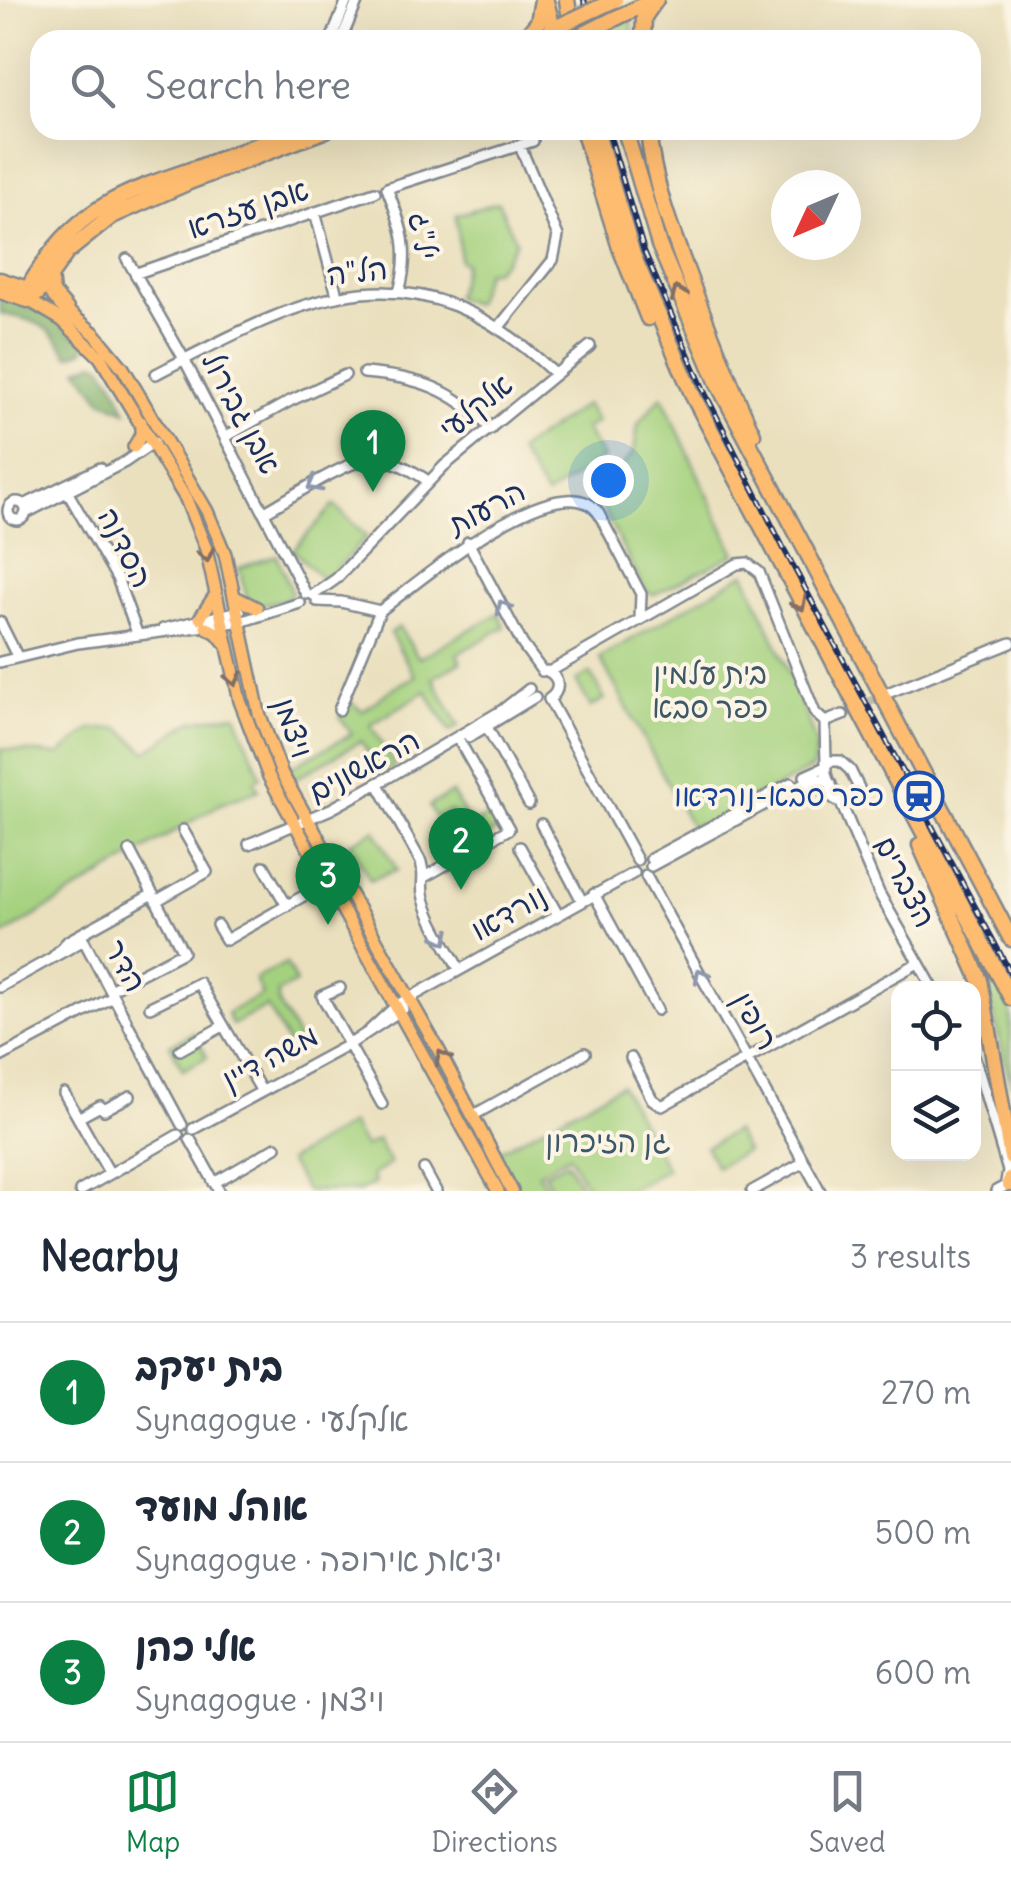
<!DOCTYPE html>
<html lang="en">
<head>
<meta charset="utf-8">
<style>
  :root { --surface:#fff; --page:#f2f2f3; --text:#1f2937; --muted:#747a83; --line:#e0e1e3; --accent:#0b8043 }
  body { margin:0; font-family:Delius,"Playpen Sans Hebrew",sans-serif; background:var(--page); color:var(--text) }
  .controls { position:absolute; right:30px; bottom:30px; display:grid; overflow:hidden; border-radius:20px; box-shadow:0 10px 40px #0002 }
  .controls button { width:90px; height:90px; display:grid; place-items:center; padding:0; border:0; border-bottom:2px solid var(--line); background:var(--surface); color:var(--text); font:50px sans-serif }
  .compass { position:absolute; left:771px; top:170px; width:90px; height:90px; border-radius:50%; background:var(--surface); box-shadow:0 10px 40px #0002; rotate:226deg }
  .you { position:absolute; left:608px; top:480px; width:35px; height:35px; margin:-25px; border:8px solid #fff; border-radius:50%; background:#1a73e8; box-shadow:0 0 0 15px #1a73e833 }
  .badge { display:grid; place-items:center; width:65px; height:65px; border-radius:50%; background:var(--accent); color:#fff; font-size:32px; font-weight:700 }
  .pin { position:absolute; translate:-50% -82px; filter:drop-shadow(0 2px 5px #0008) }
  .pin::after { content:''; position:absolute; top:52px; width:35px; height:30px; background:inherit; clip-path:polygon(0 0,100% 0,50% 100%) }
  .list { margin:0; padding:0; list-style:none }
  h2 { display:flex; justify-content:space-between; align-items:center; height:130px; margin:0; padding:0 40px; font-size:42px }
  h2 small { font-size:32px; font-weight:400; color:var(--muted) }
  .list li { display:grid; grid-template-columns:65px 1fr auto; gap:30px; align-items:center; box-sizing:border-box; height:140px; padding:0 40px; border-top:2px solid var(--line) }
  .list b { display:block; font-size:38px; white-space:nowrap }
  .list p { margin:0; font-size:32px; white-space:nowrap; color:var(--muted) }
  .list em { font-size:32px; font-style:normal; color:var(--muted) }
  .icon { flex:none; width:55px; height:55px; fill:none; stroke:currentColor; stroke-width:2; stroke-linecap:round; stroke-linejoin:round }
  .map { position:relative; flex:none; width:1011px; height:1191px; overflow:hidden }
  .search { position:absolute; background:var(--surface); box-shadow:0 10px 40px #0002; left:30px; right:30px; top:30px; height:110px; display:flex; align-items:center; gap:25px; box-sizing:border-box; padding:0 35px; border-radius:30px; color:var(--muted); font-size:38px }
  .sheet { height:550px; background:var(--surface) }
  nav { display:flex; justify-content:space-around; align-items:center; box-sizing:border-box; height:140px; border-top:2px solid var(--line); background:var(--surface); font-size:28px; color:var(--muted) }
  nav a { display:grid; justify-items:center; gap:5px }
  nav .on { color:var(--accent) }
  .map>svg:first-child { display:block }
</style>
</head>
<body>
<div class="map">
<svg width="1011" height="1191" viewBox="0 0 1011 1191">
  <rect width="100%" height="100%" fill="#fcf5e5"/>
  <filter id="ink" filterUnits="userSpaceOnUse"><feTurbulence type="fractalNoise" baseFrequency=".01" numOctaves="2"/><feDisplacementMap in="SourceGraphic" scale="20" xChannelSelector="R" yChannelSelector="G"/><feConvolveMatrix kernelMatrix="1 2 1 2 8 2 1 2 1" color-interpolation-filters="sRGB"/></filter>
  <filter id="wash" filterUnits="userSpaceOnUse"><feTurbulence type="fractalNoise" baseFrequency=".0048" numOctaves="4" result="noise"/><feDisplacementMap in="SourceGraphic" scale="40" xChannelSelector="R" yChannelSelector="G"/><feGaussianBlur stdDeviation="2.25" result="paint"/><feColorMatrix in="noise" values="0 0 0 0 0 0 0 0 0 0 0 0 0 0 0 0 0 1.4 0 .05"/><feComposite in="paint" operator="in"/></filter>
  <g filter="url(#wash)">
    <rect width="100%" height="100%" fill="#eae0be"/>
    <!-- green -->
    <path fill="#a4d17e" stroke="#60806e" stroke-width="2.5" d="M 630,18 L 635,40 L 610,40 L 607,30 Z
      M 498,202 L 516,241 L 504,261 L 493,271 L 486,271 L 474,304 L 455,298 L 465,263 L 460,261 L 456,215 Z
      M 662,396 L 735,554 L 653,595 L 645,591 L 598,499 L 598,481 L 621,467 L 634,452 L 638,424 Z
      M 586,404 L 597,422 L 585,429 L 603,458 L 546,496 L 518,451 Z
      M 334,505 L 367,537 L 324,581 L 293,550 Z
      M 277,555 L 292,593 L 286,599 L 259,605 L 247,598 L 239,568 Z
      M 745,573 L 797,690 L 817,746 L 813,768 L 694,832 L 600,658 Z
      M 499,613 L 505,627 L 457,654 L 461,662 L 433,678 L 459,726 L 450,731 L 426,691 L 371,725 L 395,766 L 381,774 L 361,741 L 293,780 L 287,769 L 352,734 L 340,718 L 349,701 L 363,711 L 390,690 L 415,676 L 390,633 L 399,627 L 419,658 Z
      M 590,673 L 605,699 L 591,707 L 576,681 Z
      M 236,714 L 261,777 L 254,781 L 259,790 L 220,804 L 0,937 L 0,749 L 59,755 L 90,730 L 120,728 L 146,752 L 192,721 Z
      M 452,793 L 471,825 L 493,813 L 501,828 L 470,846 L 450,811 L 436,818 L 429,806 Z
      M 375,830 L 397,870 L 370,880 L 350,843 Z
      M 976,944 L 1011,1009 L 1011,1086 Z
      M 286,963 L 296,983 L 278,992 L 278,1003 L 302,1046 L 292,1051 L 267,1007 L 232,1025 L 227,1013 L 262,995 L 255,979 Z
      M 194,1033 L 207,1057 L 183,1070 L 170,1045 Z
      M 621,1085 L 667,1169 L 627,1191 L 589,1191 L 569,1155 L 538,1173 L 548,1191 L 518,1191 L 497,1152 Z
      M 351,1124 L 364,1147 L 377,1140 L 390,1164 L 372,1175 L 375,1183 L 360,1191 L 306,1191 L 288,1161 Z
      M 735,1131 L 746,1151 L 716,1167 L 706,1147 Z
      M 567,1162 L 583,1191 L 553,1191 L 544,1174 Z"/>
    <!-- forest -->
    <path fill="#83b36d" stroke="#4f7166" stroke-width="2.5" d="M 0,295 L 48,314 L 86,344 L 84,350 L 69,356 C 50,325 36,320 1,314 Z
      M 95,362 L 101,364 L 117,388 L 126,411 L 102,400 L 78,369 Z"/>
  </g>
  <g filter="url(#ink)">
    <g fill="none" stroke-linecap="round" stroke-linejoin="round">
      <!-- minor-tunnel -->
      <path stroke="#c1bdab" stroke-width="9" stroke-dasharray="9 4.5" stroke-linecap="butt" d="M 843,715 L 885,694"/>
      <!-- minor casing -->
      <g stroke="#82888e" stroke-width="14">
        <path id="minor" d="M 331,40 L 347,0
          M 341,40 L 358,0
          M 315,212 L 337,295
          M 127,259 L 184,359 L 306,594
          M 137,273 L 375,192
          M 399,292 C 411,250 402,227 387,188 L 533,141
          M 499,327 L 553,260 L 558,236 L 520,146
          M 364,373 C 418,377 453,389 491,429
          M 156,374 C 306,296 412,237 555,374
          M 225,437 L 290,401 L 345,375
          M 64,486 L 117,578 L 137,633
          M8 511a9 9 0 1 1 18 0a9 9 0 1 1-18 0Z
          M 24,505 L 100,468
          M 265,512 C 290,498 344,462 370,459 C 390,457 412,470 428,481
          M 26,513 L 125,462 L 154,442
          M 468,542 L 523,645 L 542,671
          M 313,595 L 336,579 L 444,466 L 590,346
          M 317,601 L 341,602 L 380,611 C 414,585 563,458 599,514 L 641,594 L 640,618
          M 0,622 L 17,656
          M 163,629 L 240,611
          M 0,662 L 78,643 L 243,621 L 300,603
          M 547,671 C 560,677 561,691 549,699
          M 549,672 L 737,564 L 747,563 L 759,572 L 815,713 L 825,722
          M 890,692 L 1011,643
          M 549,699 L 637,860
          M 339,710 L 380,611
          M 825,722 L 826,764
          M 825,722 L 843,715
          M 487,727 L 529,804
          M 469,737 L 535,697
          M 830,761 L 840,761 L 850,770 L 859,788 L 854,799 L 845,801 C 834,794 824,778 826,765 Z
          M 805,776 L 825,767
          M 805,783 L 812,784 L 839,802
          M 380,788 L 421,862 C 425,875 421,882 423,894 C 428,919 447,946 459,969
          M 838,796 L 879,893 L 933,988
          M 541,824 L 582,901
          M 249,844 L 331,809 L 389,777 L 501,711 L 529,689
          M 520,847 L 558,915
          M 651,859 L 791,783
          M 264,866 L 287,906
          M 651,866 L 808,781 L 821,779 L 831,784
          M 426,876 L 509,829 L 460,742
          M 646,876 L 820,1191
          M 594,894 L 657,1010
          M 156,901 L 207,872 L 183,830
          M 217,925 L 226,940 L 328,882 L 337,871
          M 82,937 L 126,1020
          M 53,957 L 68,941 L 153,894
          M 0,987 L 84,940
          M 340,988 L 322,996 L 382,1104
          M 110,990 L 183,952 L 130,851
          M 150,1007 L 199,983 L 261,1090
          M 129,1026 L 182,1125
          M 370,1030 L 397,1005 L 634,873
          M 180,1050 L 223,1026
          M 974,1056 L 1008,1171 L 1006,1182
          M 0,1057 L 113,997
          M 631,1058 L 652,1099 L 662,1106 L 918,963
          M 64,1093 L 110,1174
          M 472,1116 L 585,1053
          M 78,1118 L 100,1106 L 104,1110 L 130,1096
          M 193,1129 L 350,1044 L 403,1009
          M 190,1139 L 219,1191
          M 424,1169 L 436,1191
          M 214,1183 L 276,1147
          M 80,1191 L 178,1135
          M 752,1191 L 804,1162
          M 996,1191 L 1011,1183"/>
      </g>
      <!-- major casing -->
      <g stroke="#82888e" stroke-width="16">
        <path id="major" d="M 28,300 L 62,320 L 100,357 L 186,499 L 206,549 L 240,701 L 269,777 L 498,1191
          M 60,305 L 95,334 L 123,368 L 207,511 L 225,554 L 259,713 L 282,774 L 439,1051 L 512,1191
          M 134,447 L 141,435 L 141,422
          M 235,597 L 257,608
          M 200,618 L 214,597
          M 206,627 L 217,633 L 225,643"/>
      </g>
      <!-- highway casing -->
      <g stroke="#82888e" stroke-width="19">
        <path id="highway" d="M 567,0 L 573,40
          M 595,0 L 602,40
          M 546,1 L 556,40
          M 616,18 L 652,1
          M 523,40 L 538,22 L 542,0
          M 643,40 L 644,17 L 656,0
          M 583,130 L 620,248 L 648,318
          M 596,130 L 633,255 L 694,398 L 1011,998
          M 625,130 L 659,245 L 719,386 L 1011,939
          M 648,130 C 653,184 673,234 692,285 C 711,335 730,385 753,434
          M 50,275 L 52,293 L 66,309
          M 0,280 L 33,291
          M 0,291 L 28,300
          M 28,300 L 38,293 L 67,252 L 112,216 L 189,182 L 326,130
          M 28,300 C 27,286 34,278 42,266 C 83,203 135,189 202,166 C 234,154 265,142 297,130
          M 920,845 L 980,980 L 1011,1158
          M 1009,1184 L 1011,1179"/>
      </g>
      <!-- minor -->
      <use href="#minor" stroke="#fff" stroke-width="9"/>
      <!-- major -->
      <use href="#major" stroke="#febc70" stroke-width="11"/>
      <!-- highway -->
      <use href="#highway" stroke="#febc70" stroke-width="14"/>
      <!-- rail casing -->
      <g stroke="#1b2f5e" stroke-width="6">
        <path id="rail" d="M 584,0 L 591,40
          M 608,130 L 644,251 L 705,393 L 784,549 L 1011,974"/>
      </g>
      <!-- rail -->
      <use href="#rail" stroke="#fcf5e5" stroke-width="2.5" stroke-dasharray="8" stroke-linecap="butt"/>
      <!-- highway-bridge casing -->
      <g stroke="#82888e" stroke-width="19" stroke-linecap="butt">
        <path id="highway-bridge" d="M 561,25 L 615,0
          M 572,40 L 616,18"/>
      </g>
      <!-- highway-bridge -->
      <use href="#highway-bridge" stroke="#febc70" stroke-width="14"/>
    </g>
    <!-- one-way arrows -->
    <defs><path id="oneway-chevron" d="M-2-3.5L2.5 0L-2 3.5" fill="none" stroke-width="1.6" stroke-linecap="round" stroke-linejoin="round" transform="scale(2.5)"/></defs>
    <g stroke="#816e66">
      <use href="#oneway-chevron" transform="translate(678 293) rotate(-113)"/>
      <use href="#oneway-chevron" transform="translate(206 555) rotate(77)"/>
      <use href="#oneway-chevron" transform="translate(800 604) rotate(62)"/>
      <use href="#oneway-chevron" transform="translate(234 679) rotate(76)"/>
      <use href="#oneway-chevron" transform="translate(442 1057) rotate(-118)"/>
    </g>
    <g stroke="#8d97ae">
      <use href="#oneway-chevron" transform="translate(314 485) rotate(151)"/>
      <use href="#oneway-chevron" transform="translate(503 607) rotate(-118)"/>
      <use href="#oneway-chevron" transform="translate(443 938) rotate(64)"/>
      <use href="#oneway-chevron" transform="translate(701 975) rotate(-119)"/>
    </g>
  </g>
  <!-- icons -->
  <defs>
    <g id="station-ring" transform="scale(2.5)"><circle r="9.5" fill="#fcf5e5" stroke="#1a4fb4" stroke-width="1.5"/><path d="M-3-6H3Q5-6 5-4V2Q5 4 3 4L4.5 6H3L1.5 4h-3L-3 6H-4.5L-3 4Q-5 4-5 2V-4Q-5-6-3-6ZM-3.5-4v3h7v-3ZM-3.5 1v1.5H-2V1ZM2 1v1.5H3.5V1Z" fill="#1a4fb4"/></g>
  </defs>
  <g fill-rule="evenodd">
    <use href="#station-ring" x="919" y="796"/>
  </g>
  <g text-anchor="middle" stroke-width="8" stroke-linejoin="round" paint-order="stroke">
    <!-- street labels -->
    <g font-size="30" fill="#1b2f5e" stroke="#fcf5e5">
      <text transform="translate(248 209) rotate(-19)" y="10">אבן עזרא</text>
      <text transform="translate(423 236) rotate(82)" y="10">יל"ג</text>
      <text transform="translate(357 272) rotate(-6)" y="10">הל"ה</text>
      <text transform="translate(476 407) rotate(-39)" y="10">אלקלעי</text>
      <text transform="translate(241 413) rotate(62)" y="10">אבן גבירול</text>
      <text transform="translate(487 508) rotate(-28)" y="10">הרעות</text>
      <text transform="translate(125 548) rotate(63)" y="10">הסדנה</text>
      <text transform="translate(293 728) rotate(71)" y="10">ויצמן</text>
      <text transform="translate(364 766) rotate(-28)" y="10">הראשונים</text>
      <text transform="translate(905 882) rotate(63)" y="10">הצברים</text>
      <text transform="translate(509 913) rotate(-29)" y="10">נורדאו</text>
      <text transform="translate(125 966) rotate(62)" y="10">הדר</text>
      <text transform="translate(755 1021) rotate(61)" y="10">רופין</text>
      <text transform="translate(270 1058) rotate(-28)" y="10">משה דיין</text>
    </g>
    <!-- park labels -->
    <g font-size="30" fill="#3d5866" stroke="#fcf5e5">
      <text x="710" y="684">בית עלמין<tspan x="710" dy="34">כפר סבא</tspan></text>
      <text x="608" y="1152">גן הזיכרון</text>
    </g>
    <!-- transit labels -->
    <g font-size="30" fill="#164399" stroke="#fcf5e5" text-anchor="end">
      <text x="884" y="806">כפר סבא-נורדאו</text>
    </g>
  </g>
</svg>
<div class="controls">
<button><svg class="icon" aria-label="locate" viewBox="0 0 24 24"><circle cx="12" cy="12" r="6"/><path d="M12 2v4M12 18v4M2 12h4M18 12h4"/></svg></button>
<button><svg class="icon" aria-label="layers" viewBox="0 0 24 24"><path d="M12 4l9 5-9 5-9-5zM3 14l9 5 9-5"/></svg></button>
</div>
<svg class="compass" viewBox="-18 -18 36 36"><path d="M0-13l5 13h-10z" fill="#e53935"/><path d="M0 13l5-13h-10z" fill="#747a83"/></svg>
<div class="you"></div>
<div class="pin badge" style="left:373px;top:492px">1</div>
<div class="pin badge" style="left:461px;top:890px">2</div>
<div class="pin badge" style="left:328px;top:925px">3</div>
<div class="search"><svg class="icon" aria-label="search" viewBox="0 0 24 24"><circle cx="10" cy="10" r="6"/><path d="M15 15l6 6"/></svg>Search here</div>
</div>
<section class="sheet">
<h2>Nearby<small>3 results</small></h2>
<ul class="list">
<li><span class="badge">1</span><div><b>בית יעקב</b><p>Synagogue · אלקלעי</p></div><em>270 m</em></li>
<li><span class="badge">2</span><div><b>אוהל מועד</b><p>Synagogue · יציאת אירופה</p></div><em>500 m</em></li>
<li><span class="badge">3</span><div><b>אלי כהן</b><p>Synagogue · ויצמן</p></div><em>600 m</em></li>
</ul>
</section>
<nav>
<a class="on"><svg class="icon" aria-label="map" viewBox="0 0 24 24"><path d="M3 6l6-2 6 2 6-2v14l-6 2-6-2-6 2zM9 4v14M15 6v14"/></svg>Map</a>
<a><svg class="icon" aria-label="directions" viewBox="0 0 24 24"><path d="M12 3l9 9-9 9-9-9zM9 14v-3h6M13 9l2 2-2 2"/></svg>Directions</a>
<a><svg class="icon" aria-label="saved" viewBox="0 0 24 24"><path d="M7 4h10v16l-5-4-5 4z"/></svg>Saved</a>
</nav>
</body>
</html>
